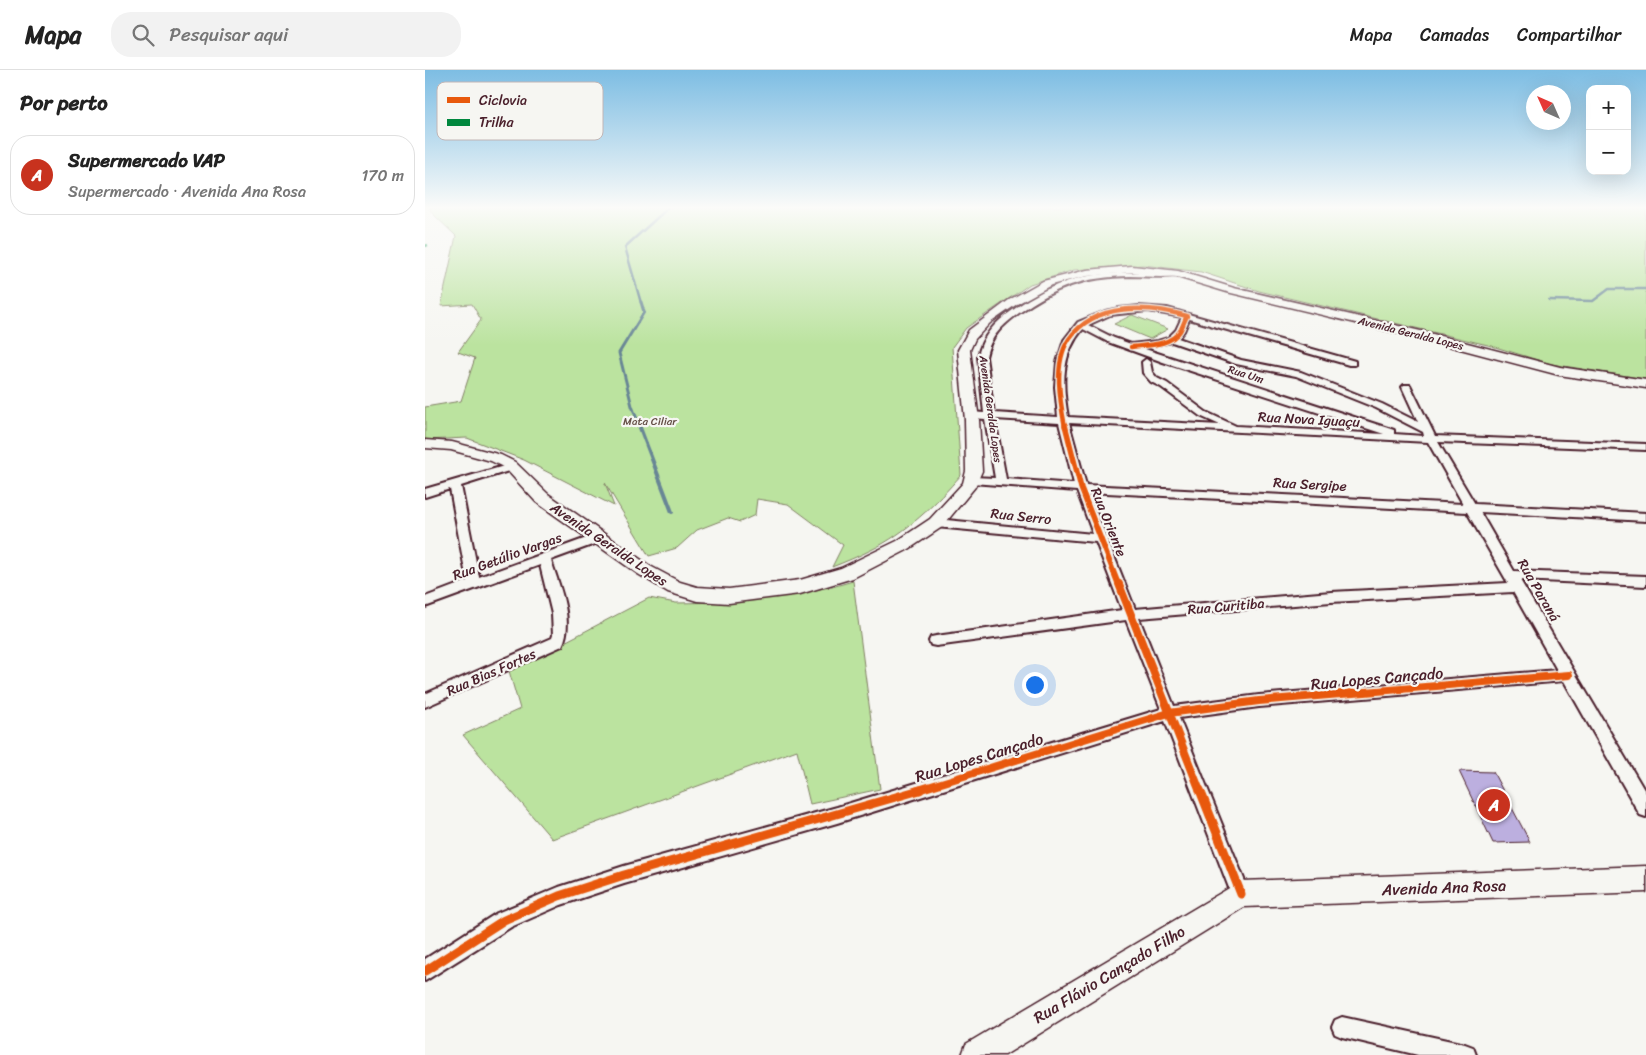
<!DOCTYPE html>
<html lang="pt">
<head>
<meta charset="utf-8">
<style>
  :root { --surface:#fff; --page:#f2f2f2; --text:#222; --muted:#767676; --line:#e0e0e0; --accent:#c8321e }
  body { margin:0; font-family:Sriracha,sans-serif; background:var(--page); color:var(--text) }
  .controls { position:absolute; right:15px; top:15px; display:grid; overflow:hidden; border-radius:10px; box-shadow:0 5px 20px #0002 }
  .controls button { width:45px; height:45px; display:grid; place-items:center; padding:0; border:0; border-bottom:1px solid var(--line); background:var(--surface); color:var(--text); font:25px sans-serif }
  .compass { position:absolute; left:1101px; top:15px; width:45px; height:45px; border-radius:50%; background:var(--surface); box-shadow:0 5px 20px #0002; rotate:315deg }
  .you { position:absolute; left:609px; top:614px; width:18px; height:18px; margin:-12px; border:4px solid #fff; border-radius:50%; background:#1a73e8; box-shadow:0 0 0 8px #1a73e833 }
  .badge { display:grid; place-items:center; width:32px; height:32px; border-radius:50%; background:var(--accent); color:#fff; font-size:16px; font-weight:700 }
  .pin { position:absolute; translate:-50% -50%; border:2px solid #fff; box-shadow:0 1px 5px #0006 }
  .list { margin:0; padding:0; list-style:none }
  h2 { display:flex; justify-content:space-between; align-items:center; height:65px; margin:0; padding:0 20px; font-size:21px }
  h2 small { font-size:16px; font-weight:400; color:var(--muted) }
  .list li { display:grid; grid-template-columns:32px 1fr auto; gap:15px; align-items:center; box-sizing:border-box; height:80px; margin:0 10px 10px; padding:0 10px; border:1px solid var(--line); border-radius:20px }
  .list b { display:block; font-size:19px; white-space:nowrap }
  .list p { margin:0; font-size:16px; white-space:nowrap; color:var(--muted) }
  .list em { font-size:16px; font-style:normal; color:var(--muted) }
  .icon { flex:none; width:28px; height:28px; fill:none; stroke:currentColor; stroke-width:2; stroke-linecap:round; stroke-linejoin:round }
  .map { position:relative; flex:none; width:1221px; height:985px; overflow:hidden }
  header { display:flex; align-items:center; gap:30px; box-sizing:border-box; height:70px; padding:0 25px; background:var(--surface); border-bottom:1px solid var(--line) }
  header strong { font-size:24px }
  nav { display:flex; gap:28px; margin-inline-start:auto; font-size:18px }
  .search { width:350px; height:45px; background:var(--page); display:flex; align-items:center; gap:12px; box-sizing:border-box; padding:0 18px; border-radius:20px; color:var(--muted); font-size:19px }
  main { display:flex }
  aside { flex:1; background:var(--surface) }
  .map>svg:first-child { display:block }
</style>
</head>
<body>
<header>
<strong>Mapa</strong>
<div class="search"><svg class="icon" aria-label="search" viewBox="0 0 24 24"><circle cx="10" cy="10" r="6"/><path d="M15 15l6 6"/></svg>Pesquisar aqui</div>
<nav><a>Mapa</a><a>Camadas</a><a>Compartilhar</a></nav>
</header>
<main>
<aside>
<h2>Por perto<small></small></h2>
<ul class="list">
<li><span class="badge">A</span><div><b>Supermercado VAP</b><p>Supermercado · Avenida Ana Rosa</p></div><em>170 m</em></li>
</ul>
</aside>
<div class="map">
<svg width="1221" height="985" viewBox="0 0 1221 985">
  <rect width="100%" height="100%" fill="#f6f6f2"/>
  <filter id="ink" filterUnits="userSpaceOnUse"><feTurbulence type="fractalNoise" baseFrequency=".02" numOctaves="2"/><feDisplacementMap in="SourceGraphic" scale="10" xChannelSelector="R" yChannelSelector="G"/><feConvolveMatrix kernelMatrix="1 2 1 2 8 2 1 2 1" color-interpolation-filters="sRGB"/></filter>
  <g filter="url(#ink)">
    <!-- green -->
    <path fill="#bbe39f" stroke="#828165" d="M 5,137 L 1221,137 L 1221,309 L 1126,294 L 1067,276 L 834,221 L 776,202 L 718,195 L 649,200 L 605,214 L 541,258 L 527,277 L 536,405 C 511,434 481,463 446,480 C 434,486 420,492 407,497 L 418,475 L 363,434 L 332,429 L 330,445 L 315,452 L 303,448 L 272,460 L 252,478 L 224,486 L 180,413 L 189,436 L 99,390 L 42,368 L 0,370 L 0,337 L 36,331 L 50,288 L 33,282 L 56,250 L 47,234 L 16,236 L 31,166 L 6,142 Z
      M 707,245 L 743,259 L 725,269 L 689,254 Z
      M 428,511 L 455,719 L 385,734 L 372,680 L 127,769 L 38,665 L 95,639 L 84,601 L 224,528 L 251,533 L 306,532 L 407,517 Z"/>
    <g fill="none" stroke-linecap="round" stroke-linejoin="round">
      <!-- stream-far2 -->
      <path stroke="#688695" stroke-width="2.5" d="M 1124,230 L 1168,231 L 1184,219 L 1221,219
        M 216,233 L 200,177 L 244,137"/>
      <!-- stream-far1 -->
      <path stroke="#688695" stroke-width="3" d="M 215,357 L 207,336 L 194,283 L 219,242 L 216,232"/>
      <!-- stream -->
      <path stroke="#688695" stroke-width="4" d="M 214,355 L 247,442"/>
    </g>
    <!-- building -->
    <path fill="#bcafdf" stroke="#4a1f2b" d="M 1034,701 L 1068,702 L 1105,772 L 1068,773 Z"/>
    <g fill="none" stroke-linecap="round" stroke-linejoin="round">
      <!-- minor casing -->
      <g stroke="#4a1f2b" stroke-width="4">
        <path id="minor" d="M 748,202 L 752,204 L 751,206 C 736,208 720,206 705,206 C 660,207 631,216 594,243 C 578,255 565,266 561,287 L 569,343 L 633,347 L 630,317 L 632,292 L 639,270 L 653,252 L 680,241 L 694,238 L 714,236 L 742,238 L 930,291 L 930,295 L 924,295 L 764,249 L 759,261 L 753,268 L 816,290 L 876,302 L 957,334 L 993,352 L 977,317 L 979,315 L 985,315 L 1010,366 L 1221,374 L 1221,380 L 1013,372 L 1050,434 L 1221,443 L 1221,451 L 1055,442 L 1089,501 L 1221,506 L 1221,516 L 1095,510 L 1221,723 L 1221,747 L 1215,745 L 1139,611 L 834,637 L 754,648 L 825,824 L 823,831 L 816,833 L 809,831 L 740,651 L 412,753 L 199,814 L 136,835 L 86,857 L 0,911 L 0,889 L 72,843 L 134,817 L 199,796 L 412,737 L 736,639 L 701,550 L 511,576 L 506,575 L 504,571 L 506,567 L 511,566 L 697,540 L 671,472 L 511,457 L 505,453 L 511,449 L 668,464 L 652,421 L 547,413 L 542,410 L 547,407 L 570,408 L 560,349 L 547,348 L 542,345 L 547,342 L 559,343 L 553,287 C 557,265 571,252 588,240 C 645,199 681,203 748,202 ZM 723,241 L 757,247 L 751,260 L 743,268 L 733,271 L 706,274 L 689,268 L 663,255 L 685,245 ZM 658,259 L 683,272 L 738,292 L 959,364 L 811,356 L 781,342 L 742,313 L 732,308 L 727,302 L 725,292 L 721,289 L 717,292 L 718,303 L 726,312 L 736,317 L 775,346 L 795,355 L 643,347 C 637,314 636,284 658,259 ZM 747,272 L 811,294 L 871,306 L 951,338 L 998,362 L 999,366 L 969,364 L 969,360 L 717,278 ZM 570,349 L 634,353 L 649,414 L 581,409 ZM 644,353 L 1003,372 L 1038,434 L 661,415 ZM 663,422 L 1042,442 L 1083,513 L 906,522 L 710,539 L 683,471 L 684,469 L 681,466 ZM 1088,522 L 1132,600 L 834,625 L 749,636 L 714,548 L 906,532 Z
          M 86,394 L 91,397 L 90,399 L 36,416 L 54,507 L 170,465 L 178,465 L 180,468 L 178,471 L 126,490 C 134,516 150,550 137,576 L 0,637 L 0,624 L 127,568 L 128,565 L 127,544 L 115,495 L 0,537 L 0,527 L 42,511 L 25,419 L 0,427 L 0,419 Z
          M 917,947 L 1040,974 L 1048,977 L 1051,985 L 993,985 L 917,967 L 910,964 L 907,957 L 910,950 Z"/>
      </g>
      <!-- secondary casing -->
      <g stroke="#4a1f2b" stroke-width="3">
        <path id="secondary" d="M 707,196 L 753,201 L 809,218 L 1000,262 L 1135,297 L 1221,310 L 1221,318 L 1134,305 L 997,269 L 802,222 L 752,207 L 707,202 L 662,206 L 641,211 L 626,215 L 592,234 L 565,253 L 550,269 L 545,280 L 554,350 L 557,401 L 550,417 L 517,457 L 484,479 L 428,508 L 375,524 L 304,533 L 272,531 L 243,522 L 213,504 L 111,432 L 80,398 L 66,391 L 26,380 L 0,378 L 0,370 L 27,372 L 76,385 L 90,392 L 123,424 L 225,496 L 255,512 L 272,517 L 304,519 L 375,510 L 416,498 L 472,471 L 505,449 L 538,413 L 541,401 L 540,350 L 533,280 L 544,260 L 584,230 L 618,211 L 662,200 Z
          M 1221,796 L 1221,822 L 819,837 L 580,985 L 537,985 L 541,974 L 816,811 Z"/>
      </g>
      <!-- minor -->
      <use href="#minor" fill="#f6f6f2" fill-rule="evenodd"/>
      <!-- secondary -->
      <use href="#secondary" fill="#f6f6f2" fill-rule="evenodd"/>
      <!-- quiet -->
      <path stroke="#00873e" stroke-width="2.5" stroke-dasharray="5.5 2.5" stroke-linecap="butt" d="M 0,176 L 3,175"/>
      <!-- cycleway-far3 casing -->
      <g stroke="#f6f6f2" stroke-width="7">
        <path id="cycleway-far3" d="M 640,357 C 635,331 628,293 644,269 C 670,232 724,235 762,246 C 759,251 758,256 755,261 C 745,276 722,275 706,277"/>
      </g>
      <!-- cycleway-far2 casing -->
      <g stroke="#f6f6f2" stroke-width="9">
        <path id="cycleway-far2" d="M 640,355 L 656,418 L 694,516"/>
      </g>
      <!-- cycleway-far1 casing -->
      <g stroke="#f6f6f2" stroke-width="11">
        <path id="cycleway-far1" d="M 694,514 L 775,721
          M 490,721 L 744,643 L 834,631 L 1144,605"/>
      </g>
      <!-- cycleway casing -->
      <g stroke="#f6f6f2" stroke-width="12">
        <path id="cycleway" d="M 775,720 L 816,824
          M 0,901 L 79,850 L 134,826 L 199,805 L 495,720"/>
      </g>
      <!-- cycleway-far3 -->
      <use href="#cycleway-far3" stroke="#e8590c" stroke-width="4.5"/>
      <!-- cycleway-far2 -->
      <use href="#cycleway-far2" stroke="#e8590c" stroke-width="5.5"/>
      <!-- cycleway-far1 -->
      <use href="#cycleway-far1" stroke="#e8590c" stroke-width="8"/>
      <!-- cycleway -->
      <use href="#cycleway" stroke="#e8590c" stroke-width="9"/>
    </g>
  </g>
  <!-- sky -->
  <linearGradient id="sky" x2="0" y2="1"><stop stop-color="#7dbde3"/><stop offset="0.5" stop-color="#fbfbf9"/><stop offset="1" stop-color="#fbfbf9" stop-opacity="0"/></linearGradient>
  <rect width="1221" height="275" fill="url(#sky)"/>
  <g text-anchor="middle" stroke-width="4.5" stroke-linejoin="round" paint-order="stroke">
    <!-- far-street labels -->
    <g font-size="11" fill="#4a1f2b" stroke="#f6f6f2">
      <text transform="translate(986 263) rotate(14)" y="4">Avenida Geralda Lopes</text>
      <text transform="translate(821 304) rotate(18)" y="4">Rua Um</text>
      <text transform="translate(566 339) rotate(82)" y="4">Avenida Geralda Lopes</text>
    </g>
    <!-- far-park labels -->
    <g font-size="11" fill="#665048" stroke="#f6f6f2">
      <text x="225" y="355">Mata Ciliar</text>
    </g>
    <!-- street labels -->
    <g font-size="14" fill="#4a1f2b" stroke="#f6f6f2">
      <text transform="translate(884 349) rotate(3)" y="5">Rua Nova Iguaçu</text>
      <text transform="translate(885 414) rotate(3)" y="5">Rua Sergipe</text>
      <text transform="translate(596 446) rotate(6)" y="5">Rua Serro</text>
      <text transform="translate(684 452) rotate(68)" y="5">Rua Oriente</text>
      <text transform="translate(184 474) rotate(34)" y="5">Avenida Geralda Lopes</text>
      <text transform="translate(82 486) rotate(-20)" y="5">Rua Getúlio Vargas</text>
      <text transform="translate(1114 520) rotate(60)" y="5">Rua Paraná</text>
      <text transform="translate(801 536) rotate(-5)" y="5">Rua Curitiba</text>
      <text transform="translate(66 602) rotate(-24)" y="5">Rua Bias Fortes</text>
    </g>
    <!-- near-street labels -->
    <g font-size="16" fill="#4a1f2b" stroke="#f6f6f2">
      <text transform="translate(952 608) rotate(-5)" y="6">Rua Lopes Cançado</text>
      <text transform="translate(554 687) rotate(-17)" y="6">Rua Lopes Cançado</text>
      <text transform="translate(1019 817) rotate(-2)" y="6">Avenida Ana Rosa</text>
      <text transform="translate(684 904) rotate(-31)" y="6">Rua Flávio Cançado Filho</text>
    </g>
  </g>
  <!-- legend -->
  <rect x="12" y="12" width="166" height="58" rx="8" fill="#f6f6f2" stroke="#c2b6b6" stroke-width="1"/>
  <rect x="22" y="27" width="23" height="6" fill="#e8590c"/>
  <rect x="22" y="49" width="23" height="7" fill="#00873e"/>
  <g font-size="14" fill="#4a1f2b">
    <text x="54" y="35">Ciclovia</text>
    <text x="54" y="57">Trilha</text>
  </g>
</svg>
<div class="controls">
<button>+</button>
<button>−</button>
</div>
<svg class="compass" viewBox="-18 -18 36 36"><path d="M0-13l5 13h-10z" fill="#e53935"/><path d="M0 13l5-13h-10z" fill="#767676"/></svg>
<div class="you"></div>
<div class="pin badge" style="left:1069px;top:735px">A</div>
</div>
</main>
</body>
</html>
